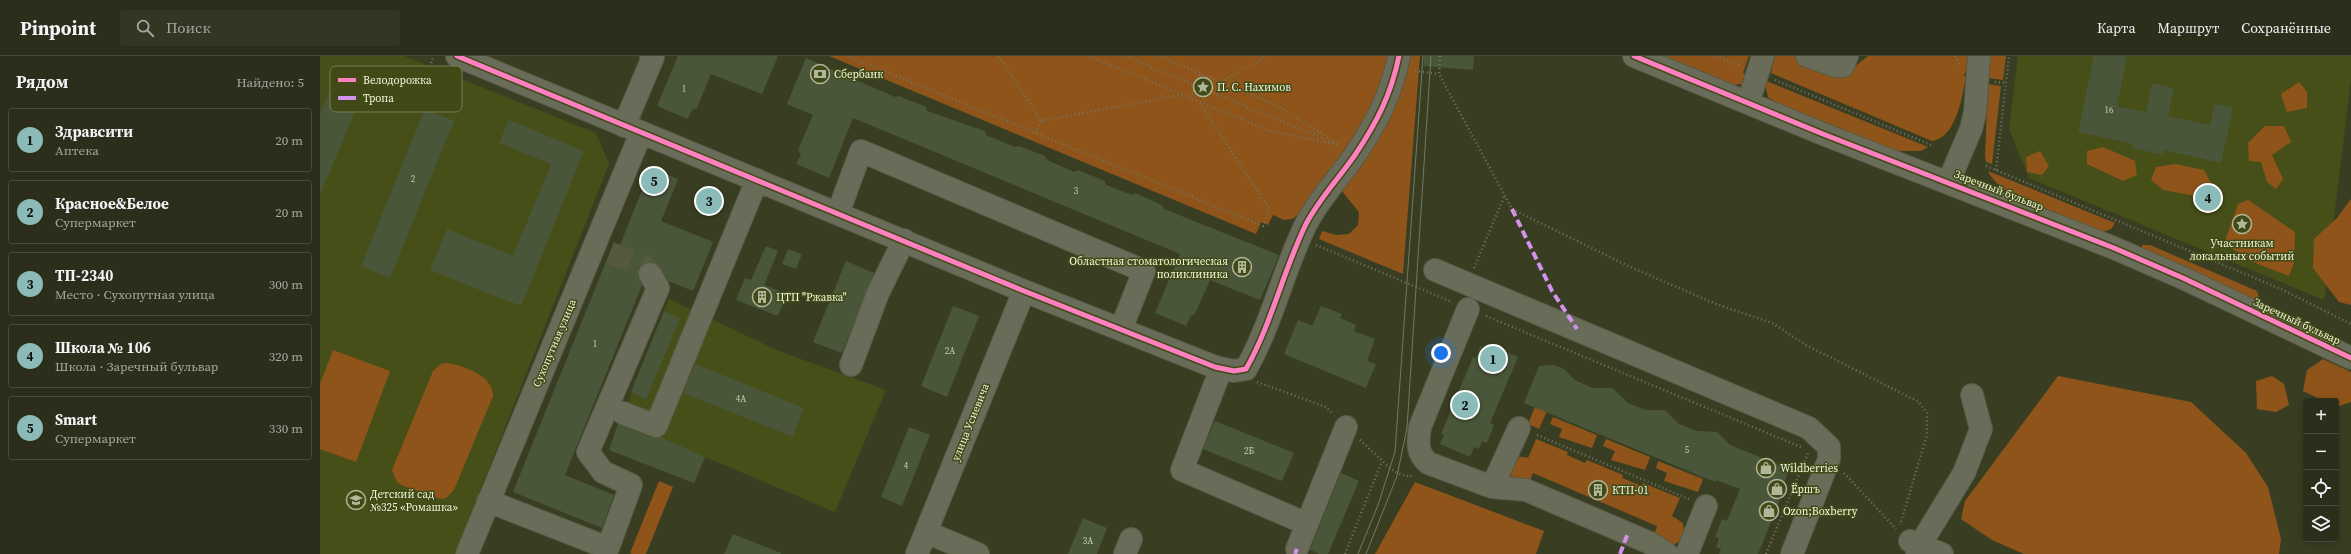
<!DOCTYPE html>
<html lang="ru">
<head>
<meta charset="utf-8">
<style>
  :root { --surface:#2b2e1a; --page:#333623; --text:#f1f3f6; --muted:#a6a8a2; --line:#474a39; --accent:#8bbbb9 }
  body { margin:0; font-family:"Source Serif 4",serif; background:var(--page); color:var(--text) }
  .controls { position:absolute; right:12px; bottom:12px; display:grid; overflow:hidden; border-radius:4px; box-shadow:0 2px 10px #0003 }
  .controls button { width:36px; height:36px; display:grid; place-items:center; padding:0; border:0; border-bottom:1px solid var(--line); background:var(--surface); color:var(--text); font:20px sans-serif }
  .you { position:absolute; left:1121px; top:297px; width:14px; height:14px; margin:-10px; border:3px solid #fff; border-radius:50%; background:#1a73e8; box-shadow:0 0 0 6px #1a73e833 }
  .badge { display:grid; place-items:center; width:26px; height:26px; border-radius:50%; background:var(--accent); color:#111; font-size:13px; font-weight:700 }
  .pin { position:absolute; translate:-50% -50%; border:2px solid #fff; box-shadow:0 1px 4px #0006 }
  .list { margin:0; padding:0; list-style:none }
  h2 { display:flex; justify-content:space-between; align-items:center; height:52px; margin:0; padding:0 16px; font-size:17px }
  h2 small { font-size:13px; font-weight:400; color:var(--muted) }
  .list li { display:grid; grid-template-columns:26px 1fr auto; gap:12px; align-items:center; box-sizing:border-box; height:64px; margin:0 8px 8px; padding:0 8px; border:1px solid var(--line); border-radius:4px }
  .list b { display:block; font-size:15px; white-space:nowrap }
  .list p { margin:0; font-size:13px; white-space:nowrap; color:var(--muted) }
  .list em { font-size:13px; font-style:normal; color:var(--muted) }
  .icon { flex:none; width:22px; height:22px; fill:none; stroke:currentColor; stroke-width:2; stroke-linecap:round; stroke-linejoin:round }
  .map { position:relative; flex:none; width:2031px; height:498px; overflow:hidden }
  header { display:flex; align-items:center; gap:24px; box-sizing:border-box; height:56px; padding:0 20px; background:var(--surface); border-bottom:1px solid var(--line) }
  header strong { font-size:19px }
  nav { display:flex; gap:22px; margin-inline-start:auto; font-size:14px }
  .search { width:280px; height:36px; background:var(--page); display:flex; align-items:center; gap:10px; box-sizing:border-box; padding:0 14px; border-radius:4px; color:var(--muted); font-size:15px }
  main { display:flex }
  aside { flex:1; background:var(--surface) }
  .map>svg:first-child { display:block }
</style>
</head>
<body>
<header>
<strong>Pinpoint</strong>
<div class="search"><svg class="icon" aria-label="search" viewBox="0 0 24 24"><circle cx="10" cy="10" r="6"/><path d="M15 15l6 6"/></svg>Поиск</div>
<nav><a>Карта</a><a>Маршрут</a><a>Сохранённые</a></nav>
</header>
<main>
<aside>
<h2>Рядом<small>Найдено: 5</small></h2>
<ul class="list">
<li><span class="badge">1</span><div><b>Здравсити</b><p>Аптека</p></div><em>20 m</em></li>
<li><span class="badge">2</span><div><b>Красное&amp;Белое</b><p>Супермаркет</p></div><em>20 m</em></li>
<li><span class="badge">3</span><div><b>ТП-2340</b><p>Место · Сухопутная улица</p></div><em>300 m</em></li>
<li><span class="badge">4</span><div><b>Школа № 106</b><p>Школа · Заречный бульвар</p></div><em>320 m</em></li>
<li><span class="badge">5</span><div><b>Smart</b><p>Супермаркет</p></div><em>330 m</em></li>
</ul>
</aside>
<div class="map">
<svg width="2031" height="498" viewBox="0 0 2031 498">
  <rect width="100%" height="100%" fill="#393e23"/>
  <!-- built -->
  <path fill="#464f17" d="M 0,0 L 84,0 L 276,77 L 289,108 L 135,498 L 0,498 Z
    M 1698,0 L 2031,0 L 2031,23 L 2004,244 L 1709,122 L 1689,73 Z
    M 349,243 L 459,295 L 566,334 L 515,456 L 385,401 L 374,427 L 289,394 Z"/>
  <!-- green -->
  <path fill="#8f5419" d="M 509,0 L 1070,0 L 1065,20 L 1046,64 L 987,153 L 972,163 L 964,164 L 953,159 L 948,169 L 941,166 L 936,178 Z
    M 1088,0 L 1100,0 L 1083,218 L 999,183 L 1002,175 L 1016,179 L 1029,178 L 1038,169 L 1039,156 L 1021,134 Z
    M 1342,0 L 1429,0 L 1423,17 L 1429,20 L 1422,28 L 1411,29 Z
    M 1455,0 L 1484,0 L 1533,12 L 1548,0 L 1648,0 L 1647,14 L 1644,19 L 1646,22 C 1642,41 1636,82 1612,85 L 1451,17 Z
    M 1670,0 L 1686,0 L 1683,24 L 1668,22 Z
    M 1444,24 L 1608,91 L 1601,95 L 1576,95 L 1455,46 L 1448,41 Z
    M 1979,26 L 1987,36 L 1987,52 L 1967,56 L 1961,38 Z
    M 1668,28 L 1681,30 L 1672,108 L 1666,106 L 1665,100 Z
    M 1945,70 L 1964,70 L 1971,86 L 1952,99 L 1963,123 L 1956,133 L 1947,126 L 1941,106 L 1929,105 L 1928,87 Z
    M 1783,91 L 1815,105 L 1817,119 L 1803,125 L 1767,108 L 1767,95 Z
    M 1720,95 L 1729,110 L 1722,119 L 1707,116 L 1706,101 Z
    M 1855,108 L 1884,114 L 1892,129 L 1876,140 L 1843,134 L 1831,124 L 1836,111 Z
    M 1668,115 L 1795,167 L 1791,173 L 1780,177 C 1749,164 1682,145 1668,115 Z
    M 2031,143 L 2031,249 L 2019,246 L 1993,212 L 1994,183 L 2017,162 Z
    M 1928,144 L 1975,176 L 1974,207 L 1969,220 L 1938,208 L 1904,188 L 1918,148 Z
    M 1822,189 L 1830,189 L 1937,235 L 1939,242 L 1930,247 L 1822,198 Z
    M 13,294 L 70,315 L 36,406 L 0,393 L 0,328 Z
    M 2003,303 L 2031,316 L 2031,346 L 2017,351 L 2016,345 L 2004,345 L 1983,335 L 1987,314 Z
    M 126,307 C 143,309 174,320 173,340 L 134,434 L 126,442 L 120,443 L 81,429 L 77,426 L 72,414 L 113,315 L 121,308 Z
    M 1738,320 L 1871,346 L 1926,397 L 1948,431 L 1961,483 L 1959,498 L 1704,498 L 1672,484 L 1641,463 L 1645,445 Z
    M 1952,320 L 1964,328 L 1969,349 L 1956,356 L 1937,353 L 1936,325 Z
    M 1215,351 L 1227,355 L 1219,373 L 1208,368 Z
    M 1233,361 L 1277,379 L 1272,392 L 1239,381 L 1242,373 L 1230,368 Z
    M 1216,383 L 1248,396 L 1247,399 L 1265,407 L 1267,404 L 1303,419 L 1302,422 L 1322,430 L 1323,427 L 1360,442 L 1352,460 L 1363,467 L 1364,473 L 1361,485 L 1351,490 L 1334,480 L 1337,470 L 1213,417 L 1207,431 L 1193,427 L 1189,414 C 1194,404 1196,398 1208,402 Z
    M 1286,383 L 1330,401 L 1325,414 L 1291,404 L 1295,395 L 1283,390 Z
    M 1338,405 L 1383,423 L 1378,436 L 1344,425 L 1347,417 L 1336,412 Z
    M 339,425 L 353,431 L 326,498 L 312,498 L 310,497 Z
    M 1095,426 L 1224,475 L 1216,498 L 1055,498 Z"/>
  <!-- building -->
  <path fill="#4a563a" d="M 358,0 L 458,0 L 442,38 L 391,18 L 377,52 L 372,54 L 368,63 L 337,50 Z
    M 1104,0 L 1154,0 L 1153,14 L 1104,10 Z
    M 1774,0 L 1807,0 L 1797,50 L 1826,56 L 1832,27 L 1854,32 L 1848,60 L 1890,69 L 1894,48 L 1913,52 L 1901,107 L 1844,94 L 1843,99 L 1812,92 L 1813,88 L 1758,76 Z
    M 486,2 L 575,41 L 579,40 L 606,51 L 607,55 L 665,75 L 666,79 L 695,91 L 699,90 L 725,100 L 727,104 L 754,116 L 758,114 L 785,125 L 786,129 L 812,139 L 815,137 L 842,149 L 844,153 L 959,199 L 940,244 L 890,224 L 875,258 L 871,260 L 866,270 L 835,257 L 860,198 L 533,62 L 509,122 L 476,108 L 481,99 L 478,94 L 493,59 L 467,48 Z
    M 17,17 L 46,29 L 0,139 L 0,58 Z
    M 105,53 L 134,65 L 70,222 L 41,210 Z
    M 189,64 L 264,95 L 201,250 L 110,214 L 127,173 L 193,200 L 231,108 L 179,87 Z
    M 331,112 L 358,123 L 341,165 L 393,186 L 373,235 L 348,225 L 336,207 L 324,207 L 319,212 L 318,218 L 322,229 L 245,419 L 294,439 L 282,472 L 193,436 L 294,186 L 300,189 Z
    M 383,134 L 401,141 L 395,157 L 377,150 Z
    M 446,190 L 458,195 L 444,229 L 467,238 L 458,260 L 416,244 L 425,222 L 431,224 Z
    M 468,193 L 482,198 L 476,213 L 462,208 Z
    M 526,205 L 554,217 L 522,297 L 493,286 Z
    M 633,250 L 659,260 L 627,341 L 601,330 Z
    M 1001,250 L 1022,258 L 1020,262 L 1036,269 L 1034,275 L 1055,283 L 1047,305 L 1056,308 L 1046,332 L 964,298 L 978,264 L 992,270 Z
    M 344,255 L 360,262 L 326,344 L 311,336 Z
    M 1169,289 L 1198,301 L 1170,367 L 1174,369 L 1167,387 L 1162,385 L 1159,393 L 1154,391 L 1150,401 L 1120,388 L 1124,379 L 1121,378 L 1153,301 L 1156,302 L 1160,290 L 1167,293 Z
    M 375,308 L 484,352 L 473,381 L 363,337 Z
    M 1234,309 L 1244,313 L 1255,324 L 1272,332 L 1292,332 L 1308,347 L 1325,354 L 1345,354 L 1359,368 L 1377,375 L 1397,376 L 1410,389 L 1462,410 L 1460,414 L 1468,417 L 1462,431 L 1465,432 L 1438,498 L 1399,498 L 1401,493 L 1396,491 L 1399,482 L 1395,481 L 1402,463 L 1407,465 L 1420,433 L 1396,424 L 1395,426 L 1204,347 L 1219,310 Z
    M 895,365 L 974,397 L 962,425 L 883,393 Z
    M 298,368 L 331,382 L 340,381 L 385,401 L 374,427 L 289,394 Z
    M 589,371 L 610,379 L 582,450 L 561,441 Z
    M 1021,417 L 1039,425 L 1008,498 L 1000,498 L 990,494 Z
    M 763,462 L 787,472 L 777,498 L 748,498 Z
    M 413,478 L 461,497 L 461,498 L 404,498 Z"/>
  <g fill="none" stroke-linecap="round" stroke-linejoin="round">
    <!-- minor-tunnel -->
    <path stroke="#555a3f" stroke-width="22" stroke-dasharray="22 11" stroke-linecap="butt" d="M 290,197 L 325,210 L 330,218"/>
    <!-- minor casing -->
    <g stroke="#575b45" stroke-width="24">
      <path id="minor" d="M 137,0 L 704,235 L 895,311 L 914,315 L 926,313 C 952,267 963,215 986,168 C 999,143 1019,122 1035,99 C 1057,66 1071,39 1079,0
        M 1314,0 L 1503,78 L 1794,192 L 1863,222 L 2031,302
        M 1487,0 L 1515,10 L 1523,10 L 1527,0
        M 1428,47 L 1443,0
        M 304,70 L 333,1 L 331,0
        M 1629,125 L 1651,73 L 1655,57 L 1659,0
        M 518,157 L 541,95 L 824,215 L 801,273
        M 1115,214 L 1489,372 L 1509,391 L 1509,403 L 1472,498
        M 1148,253 L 1100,371 C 1098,386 1096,396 1108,407 L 1172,431 L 1206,434 L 1330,487 L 1347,498
        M 531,309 L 558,237 L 584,184
        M 901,313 L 862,414 L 987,468
        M 303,357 L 336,370 L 437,124
        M 1172,431 L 1199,372
        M 168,445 L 288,492 L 311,429 L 283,416 L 268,396 L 338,232 L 330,218
        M 606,476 L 658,498
        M 1590,485 L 1600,489 L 1644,417 L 1661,373 L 1652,339
        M 977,493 L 1026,371
        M 147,498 L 321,77
        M 597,498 L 704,235
        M 805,498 L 811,483
        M 1367,498 L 1386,450
        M 1597,498 L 1600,489 L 1622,498"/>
    </g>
    <!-- path -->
    <path stroke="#737664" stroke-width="2.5" stroke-dasharray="1 3" stroke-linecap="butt" d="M 528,0 L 943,170 L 950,154 L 879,46
      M 679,0 L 721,65 L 860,39
      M 769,0 L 950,75 L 1019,89
      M 805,0 L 1014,87
      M 838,0 L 956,49 L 1020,89
      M 1120,0 L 1119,18 L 1192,153 L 1308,210 L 1396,248 L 1452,267 L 1486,289 L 1599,346 L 1607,357 L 1607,379 L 1580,469
      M 1396,0 L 1421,10
      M 1635,0 L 1639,8
      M 111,7 L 114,0
      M 1095,15 L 1119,18
      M 1455,24 L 1611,89
      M 901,26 L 947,0
      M 1675,26 L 1686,27
      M 870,42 L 881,18
      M 716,77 L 721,65
      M 1666,110 L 1961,233 L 2031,268
      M 1676,114 L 1689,0
      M 996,189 L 1132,246
      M 1154,212 L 1184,141
      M 1166,260 L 1481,391
      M 937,326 L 1006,351 L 1013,358
      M 1217,379 L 1369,443
      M 1040,384 L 1070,412 L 1077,417 L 1090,421 L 1093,418
      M 1524,417 L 1576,473
      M 1025,498 L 1062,405
      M 1446,498 L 1488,397"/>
    <!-- minor -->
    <use href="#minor" stroke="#696c59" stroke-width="22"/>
    <!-- tram -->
    <path stroke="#747964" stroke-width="1" d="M 1038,498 L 1058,449 L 1075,396 L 1103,0
      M 1046,498 L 1077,420 L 1087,372 L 1111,0"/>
    <!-- quiet -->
    <path stroke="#d193ec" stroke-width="4" stroke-dasharray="8 4" stroke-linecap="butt" d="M 1192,153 L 1232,235 L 1257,273
      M 975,498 L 977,493
      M 1300,498 L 1308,477"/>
    <!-- cycleway casing -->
    <g stroke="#414a17" stroke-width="8">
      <path id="cycleway" d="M 137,0 L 704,235 L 895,311 L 914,315 L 926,313 C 952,267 963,215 986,168 C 999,143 1019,122 1035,99 C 1057,66 1071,39 1079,0
        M 1314,0 L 1503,78 L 1794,192 L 1863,222 L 2031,302"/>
    </g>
    <!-- cycleway -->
    <use href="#cycleway" stroke="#ff80c0" stroke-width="5"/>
  </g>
  <!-- icons -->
  <defs>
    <g id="bank-ring" transform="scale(1)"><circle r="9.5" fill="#414a17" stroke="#b1b79b" stroke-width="1.5"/><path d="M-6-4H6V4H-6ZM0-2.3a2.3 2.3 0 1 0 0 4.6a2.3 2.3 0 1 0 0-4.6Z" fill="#b1b79b"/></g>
    <g id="sight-ring" transform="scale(1)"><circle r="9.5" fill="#414a17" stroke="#b1b79b" stroke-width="1.5"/><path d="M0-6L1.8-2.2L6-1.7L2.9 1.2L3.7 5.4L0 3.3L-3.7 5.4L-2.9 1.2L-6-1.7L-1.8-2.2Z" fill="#b1b79b"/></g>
    <g id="building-ring" transform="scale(1)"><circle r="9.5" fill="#414a17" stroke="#b1b79b" stroke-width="1.5"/><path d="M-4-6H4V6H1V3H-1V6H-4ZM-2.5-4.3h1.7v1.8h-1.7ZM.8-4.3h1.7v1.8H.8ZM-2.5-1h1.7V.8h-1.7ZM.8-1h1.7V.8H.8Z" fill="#b1b79b"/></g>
    <g id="shop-ring" transform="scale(1)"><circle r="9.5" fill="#414a17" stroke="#b1b79b" stroke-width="1.5"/><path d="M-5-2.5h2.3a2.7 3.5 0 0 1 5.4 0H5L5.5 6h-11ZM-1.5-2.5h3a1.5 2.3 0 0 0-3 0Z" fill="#b1b79b"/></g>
    <g id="school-ring" transform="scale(1)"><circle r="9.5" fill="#414a17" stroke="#b1b79b" stroke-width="1.5"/><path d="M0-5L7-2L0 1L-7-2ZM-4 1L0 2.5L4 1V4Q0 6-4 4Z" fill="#b1b79b"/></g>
  </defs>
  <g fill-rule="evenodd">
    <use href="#bank-ring" x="500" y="18"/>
    <use href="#sight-ring" x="883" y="31"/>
    <use href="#sight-ring" x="1922" y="168"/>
    <use href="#building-ring" x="922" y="211"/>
    <use href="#building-ring" x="442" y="241"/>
    <use href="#shop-ring" x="1446" y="412"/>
    <use href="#shop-ring" x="1457" y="433"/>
    <use href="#building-ring" x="1278" y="434"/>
    <use href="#school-ring" x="36" y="444"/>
    <use href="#shop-ring" x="1449" y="455"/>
  </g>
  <g text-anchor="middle" stroke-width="3" stroke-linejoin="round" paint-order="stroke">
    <!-- number labels -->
    <g font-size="9" fill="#c7d0b4">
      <text x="364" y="36">1</text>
      <text x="1789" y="57">16</text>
      <text x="93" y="126">2</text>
      <text x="756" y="138">3</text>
      <text x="275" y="291">1</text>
      <text x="630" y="298">2А</text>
      <text x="421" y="346">4А</text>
      <text x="1367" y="397">5</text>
      <text x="929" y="398">2Б</text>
      <text x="586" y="413">4</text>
      <text x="768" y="488">3А</text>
    </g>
    <!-- poi labels -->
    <g font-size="11" fill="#f1f8dc" stroke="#414a17" text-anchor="start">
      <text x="514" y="22">Сбербанк</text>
      <text x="897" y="35">П. С. Нахимов</text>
      <text x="1922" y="191" text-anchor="middle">Участникам<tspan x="1922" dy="13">локальных событий</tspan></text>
      <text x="908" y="209" text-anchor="end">Областная стоматологическая<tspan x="908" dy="13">поликлиника</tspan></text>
      <text x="456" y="245">ЦТП "Ржавка"</text>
      <text x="1460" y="416">Wildberries</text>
      <text x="1471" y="437">Ёршъ</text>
      <text x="1292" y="438">КТП-01</text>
      <text x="50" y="442">Детский сад<tspan x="50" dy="13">№325 «Ромашка»</tspan></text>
      <text x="1463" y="459">Ozon;Boxberry</text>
    </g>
    <!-- street labels -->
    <g font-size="11" fill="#f1f8dc" stroke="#414a17">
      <text transform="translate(1679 134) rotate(21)" y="4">Заречный бульвар</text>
      <text transform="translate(1977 265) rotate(25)" y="4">Заречный бульвар</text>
      <text transform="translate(234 287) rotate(-67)" y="4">Сухопутная улица</text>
      <text transform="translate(650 366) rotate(-68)" y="4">улица Усиевича</text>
    </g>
  </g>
  <!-- legend -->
  <rect x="10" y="10" width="132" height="46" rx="6" fill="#414a17" stroke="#767e52" stroke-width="1"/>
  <rect x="18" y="22" width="18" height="4" fill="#ff80c0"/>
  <rect x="18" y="40" width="18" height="4" fill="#d193ec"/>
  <g font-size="11" fill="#f1f8dc">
    <text x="43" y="28">Велодорожка</text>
    <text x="43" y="46">Тропа</text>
  </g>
</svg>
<div class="controls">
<button>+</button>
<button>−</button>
<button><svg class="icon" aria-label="locate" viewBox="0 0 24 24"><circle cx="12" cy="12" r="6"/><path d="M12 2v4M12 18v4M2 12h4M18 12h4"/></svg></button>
<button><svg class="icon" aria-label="layers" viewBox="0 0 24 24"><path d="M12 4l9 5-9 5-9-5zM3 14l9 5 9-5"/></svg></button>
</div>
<div class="you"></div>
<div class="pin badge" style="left:1173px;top:303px">1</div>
<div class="pin badge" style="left:1145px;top:349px">2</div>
<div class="pin badge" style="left:389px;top:145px">3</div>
<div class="pin badge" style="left:1888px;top:142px">4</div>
<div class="pin badge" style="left:334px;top:125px">5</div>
</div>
</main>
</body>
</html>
